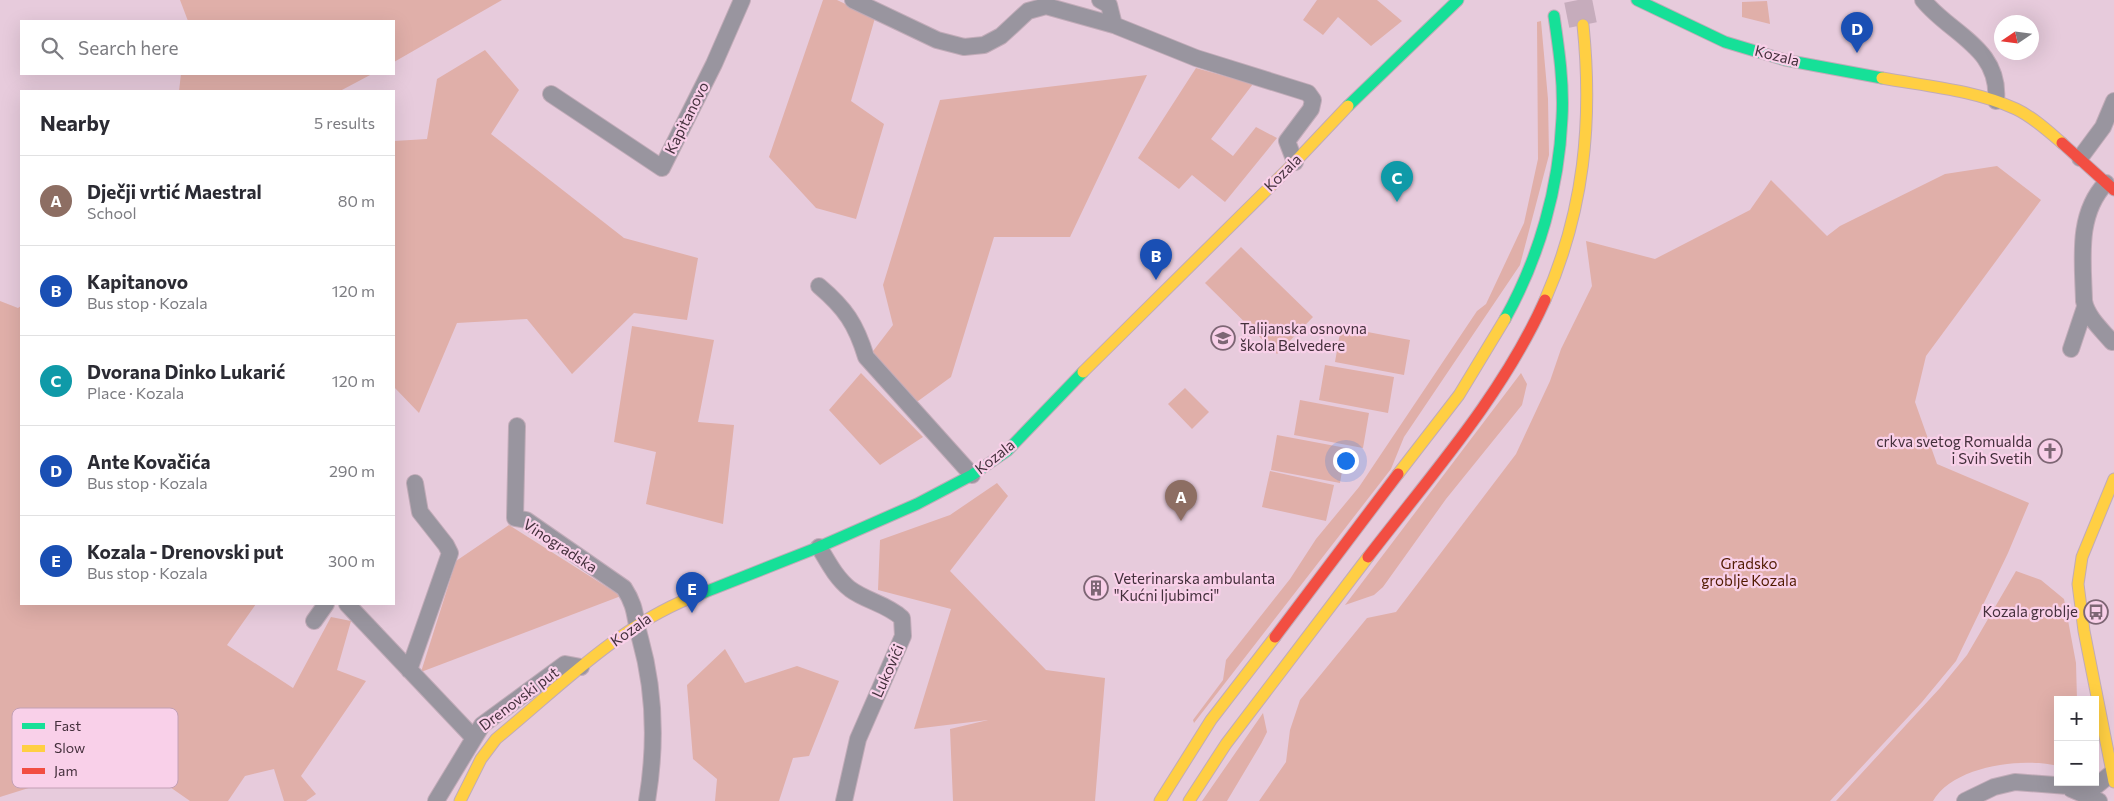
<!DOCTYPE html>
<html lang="en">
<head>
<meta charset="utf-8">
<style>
  :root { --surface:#fff; --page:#f2f2f3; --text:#2b2b33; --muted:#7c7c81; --line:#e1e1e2; --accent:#111827 }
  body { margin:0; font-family:Commissioner,sans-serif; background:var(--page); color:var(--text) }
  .controls { position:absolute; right:15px; bottom:15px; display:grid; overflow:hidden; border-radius:0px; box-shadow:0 5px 20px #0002 }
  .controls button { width:45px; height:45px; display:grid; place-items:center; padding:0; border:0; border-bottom:1px solid var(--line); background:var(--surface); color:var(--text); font:25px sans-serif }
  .compass { position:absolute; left:1994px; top:15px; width:45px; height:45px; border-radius:50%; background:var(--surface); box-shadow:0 5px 20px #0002; rotate:257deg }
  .you { position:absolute; left:1345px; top:460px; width:18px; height:18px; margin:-12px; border:4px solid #fff; border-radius:50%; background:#1a73e8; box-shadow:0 0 0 8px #1a73e833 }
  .badge { display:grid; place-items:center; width:32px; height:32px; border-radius:50%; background:var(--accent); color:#fff; font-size:16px; font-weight:700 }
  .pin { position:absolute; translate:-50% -41px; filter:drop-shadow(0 1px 2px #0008) }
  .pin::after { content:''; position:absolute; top:26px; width:18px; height:15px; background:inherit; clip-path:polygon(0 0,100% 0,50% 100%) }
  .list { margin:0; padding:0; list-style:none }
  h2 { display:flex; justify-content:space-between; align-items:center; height:65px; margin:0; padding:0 20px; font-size:21px }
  h2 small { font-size:16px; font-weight:400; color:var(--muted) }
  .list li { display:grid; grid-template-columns:32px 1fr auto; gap:15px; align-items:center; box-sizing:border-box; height:90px; padding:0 20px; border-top:1px solid var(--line) }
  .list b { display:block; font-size:19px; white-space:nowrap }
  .list p { margin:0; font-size:16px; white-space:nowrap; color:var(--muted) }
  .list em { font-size:16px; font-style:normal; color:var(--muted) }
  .icon { flex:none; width:28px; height:28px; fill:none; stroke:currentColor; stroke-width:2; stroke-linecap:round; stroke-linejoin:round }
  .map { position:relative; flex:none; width:2114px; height:801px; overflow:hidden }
  .search { position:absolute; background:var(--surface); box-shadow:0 5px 20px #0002; left:20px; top:20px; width:375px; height:55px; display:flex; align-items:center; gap:12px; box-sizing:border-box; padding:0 18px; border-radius:0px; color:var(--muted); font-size:19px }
  .panel { position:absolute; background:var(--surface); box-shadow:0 5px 20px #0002; left:20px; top:90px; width:375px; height:515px; border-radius:0px }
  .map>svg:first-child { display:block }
</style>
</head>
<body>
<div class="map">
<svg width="2114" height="801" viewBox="0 0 2114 801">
  <rect width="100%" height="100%" fill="#e7cbdc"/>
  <!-- green -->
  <path fill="#e0afa9" d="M 180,0 L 502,0 L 394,62 L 394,21 L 188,21 Z
    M 823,0 L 837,0 L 875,18 L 851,101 L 884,124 L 856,219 L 816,208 L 769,157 Z
    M 1317,0 L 1377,0 L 1402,21 L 1371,46 L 1338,17 L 1323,35 L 1303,20 Z
    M 1767,1 L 1770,24 L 1742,17 L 1742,2 Z
    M 1541,21 L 1548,99 L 1549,155 L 1520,265 L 1404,437 L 1391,469 L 1194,723 L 1193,720 L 1223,680 L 1226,660 L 1290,579 L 1316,539 L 1359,487 L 1477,311 L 1486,304 L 1524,223 L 1538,159 L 1537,22 Z
    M 485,50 L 519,90 L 491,134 L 624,238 L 698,258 L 687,320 L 634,313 L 572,374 L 527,319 L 457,323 L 419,413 L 394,387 L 394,141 L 427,139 L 437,79 Z
    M 1196,68 L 1253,84 L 1211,139 L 1233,156 L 1256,127 L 1277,138 L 1225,202 L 1192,175 L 1179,189 L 1138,158 Z
    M 181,74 L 372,74 L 340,91 L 179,91 Z
    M 1147,75 L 1070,237 L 994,237 L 951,377 L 914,404 L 870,355 L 893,325 L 883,285 L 940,100 Z
    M 1997,166 L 2041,200 L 1926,356 L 1915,402 L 1937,464 L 2029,503 L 2008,553 L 1956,661 L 1922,702 L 1830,801 L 1259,801 L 1286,762 L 1290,730 L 1300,700 L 1367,618 L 1396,612 L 1516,454 L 1550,381 L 1561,349 L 1592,286 L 1586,241 L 1655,259 L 1750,210 L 1771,180 L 1827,236 L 1840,226 L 1945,174 Z
    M 1241,247 L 1313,317 L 1277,354 L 1205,283 Z
    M 0,301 L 18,308 L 21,306 L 21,604 L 256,604 L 227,645 L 293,688 L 331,617 L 351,621 L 337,670 L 366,681 L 301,776 L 316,794 L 306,801 L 284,801 L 274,769 L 245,776 L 228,801 L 190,801 L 147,771 L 171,726 L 156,748 L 0,797 Z
    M 632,326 L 714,340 L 698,422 L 734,425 L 723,524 L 646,504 L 656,452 L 614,442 Z
    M 1341,327 L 1410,340 L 1404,375 L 1335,362 Z
    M 1325,365 L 1394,377 L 1388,413 L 1319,400 Z
    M 861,373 L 923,437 L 880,465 L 829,410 Z
    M 1521,373 L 1527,384 L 1522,405 L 1446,499 L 1383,587 L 1374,595 L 1345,605 Z
    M 1185,388 L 1209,412 L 1192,429 L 1168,404 Z
    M 1300,400 L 1369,413 L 1363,448 L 1294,435 Z
    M 1277,435 L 1346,448 L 1340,483 L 1271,470 Z
    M 1270,471 L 1334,485 L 1326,521 L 1262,507 Z
    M 997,483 L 1008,496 L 950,571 L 1046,670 L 1105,678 L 1095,801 L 953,801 L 950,729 L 988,720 L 914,729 L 951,609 L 878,590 L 880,540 L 950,515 Z
    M 509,525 L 621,596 L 421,672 L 456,561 Z
    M 2016,571 L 2041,580 L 2064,599 L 2076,663 L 2077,700 L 2058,700 L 2058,766 C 2022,757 1953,766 1933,801 L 1836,801 L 1940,688 L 1967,655 Z
    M 725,649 L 745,683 L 797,666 L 839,681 L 809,756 L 793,758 L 779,801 L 715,801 L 717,779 L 693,759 L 687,685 Z
    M 1263,713 L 1267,732 L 1261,744 L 1227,801 L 1202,801 Z"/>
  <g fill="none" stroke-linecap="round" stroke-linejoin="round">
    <!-- highway-tunnel -->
    <path stroke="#c6acbc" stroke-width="28" stroke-dasharray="28 14" stroke-linecap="butt" d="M 1578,0 L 1583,25"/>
    <!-- street casing -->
    <g stroke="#c1abb8" stroke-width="18">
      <path id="street" d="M 853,0 L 937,40 L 964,47 L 984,45 L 1001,36 L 1028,11 L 1046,6 L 1114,25 L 1196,58 L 1308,93 L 1313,100 L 1311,109 L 1287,141 L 1295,162
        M 1100,0 L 1109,5 L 1114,25
        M 1923,0 C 1950,34 2001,48 1996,101
        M 551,94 L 662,168 L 714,64 L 742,0
        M 2080,158 L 2103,127 L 2114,101
        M 2106,183 C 2076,215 2083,260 2084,301 C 2087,317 2102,330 2112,342
        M 819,286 C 845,308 856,324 866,357 L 972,475
        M 2071,349 L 2085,307
        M 517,426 L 515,518 L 526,520 L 624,588 C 637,608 634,617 640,638 C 655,691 656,747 647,801
        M 819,547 C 828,562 836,578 850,589 C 866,601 887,604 902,618 L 903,636 L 858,739 L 844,801
        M 347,604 L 473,737
        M 314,621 L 326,604
        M 409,670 L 450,553 L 446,545 L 420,512 L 415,483
        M 2071,789 L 2099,801
        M 436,801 L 482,725 L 565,664 L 581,667
        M 1965,801 L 1994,787 L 2015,782 L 2081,787 L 2096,786 L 2112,773"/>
    </g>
    <!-- fast casing -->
    <g stroke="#c1abb8" stroke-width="13">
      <path id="fast" d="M 1637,0 L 1725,42 L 1785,60 L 1882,78
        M 1348,106 L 1458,0
        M 1505,319 C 1539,258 1559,188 1562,118 C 1564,84 1559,50 1554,16
        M 690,598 L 819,547 L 917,504 L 972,475 L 1007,451 L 1083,372"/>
    </g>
    <!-- slow casing -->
    <g stroke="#c1abb8" stroke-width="13">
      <path id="slow" d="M 1882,78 C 1926,86 1975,90 2016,109 C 2033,117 2048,131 2062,143
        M 1545,300 C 1584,211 1593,122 1583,25
        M 1083,372 L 1295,162 L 1348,106
        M 1398,474 L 1459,395 L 1505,319
        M 2114,479 L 2082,557 L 2078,584 L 2084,631 L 2114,782
        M 460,801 L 481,759 L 496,739 C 557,689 616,628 690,598
        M 1160,801 L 1211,720 L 1275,637
        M 1189,801 L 1226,744 L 1368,557"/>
    </g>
    <!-- jam casing -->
    <g stroke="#c1abb8" stroke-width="13">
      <path id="jam" d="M 2062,143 L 2114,190
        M 1368,557 C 1431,475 1502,396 1545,300
        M 1275,637 L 1398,474"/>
    </g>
    <!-- street -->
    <use href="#street" stroke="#99959f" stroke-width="16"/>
    <!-- fast -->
    <use href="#fast" stroke="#16e098" stroke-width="11"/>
    <!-- slow -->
    <use href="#slow" stroke="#ffcf43" stroke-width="11"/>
    <!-- jam -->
    <use href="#jam" stroke="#f24e42" stroke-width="11"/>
  </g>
  <!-- icons -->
  <defs>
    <g id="school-ring" transform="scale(1.25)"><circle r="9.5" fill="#f9d0e9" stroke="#7d6674" stroke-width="1.5"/><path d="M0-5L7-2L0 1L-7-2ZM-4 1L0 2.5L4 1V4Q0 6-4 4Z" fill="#7d6674"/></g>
    <g id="church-ring" transform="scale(1.25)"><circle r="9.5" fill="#f9d0e9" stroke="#7d6674" stroke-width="1.5"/><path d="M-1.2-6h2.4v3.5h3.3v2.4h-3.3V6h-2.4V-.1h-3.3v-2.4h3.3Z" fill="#7d6674"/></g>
    <g id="building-ring" transform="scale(1.25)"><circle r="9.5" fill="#f9d0e9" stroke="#7d6674" stroke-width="1.5"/><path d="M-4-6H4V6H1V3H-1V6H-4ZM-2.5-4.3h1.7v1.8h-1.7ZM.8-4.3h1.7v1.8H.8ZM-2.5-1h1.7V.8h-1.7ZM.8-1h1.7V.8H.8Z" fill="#7d6674"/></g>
    <g id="bus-ring" transform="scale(1.25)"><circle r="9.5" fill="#f9d0e9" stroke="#7d6674" stroke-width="1.5"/><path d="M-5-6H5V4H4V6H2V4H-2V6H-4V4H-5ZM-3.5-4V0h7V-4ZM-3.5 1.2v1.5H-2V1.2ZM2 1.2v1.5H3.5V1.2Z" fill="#7d6674"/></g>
  </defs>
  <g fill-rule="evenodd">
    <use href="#school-ring" x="1223" y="338"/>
    <use href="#church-ring" x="2050" y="451"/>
    <use href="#building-ring" x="1096" y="588"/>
    <use href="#bus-ring" x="2096" y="612"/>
  </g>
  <g text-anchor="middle" stroke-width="4.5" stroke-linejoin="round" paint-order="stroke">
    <!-- street labels -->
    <g font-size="15" fill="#44303c" stroke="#f9d0e9">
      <text transform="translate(1777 56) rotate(14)" y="5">Kozala</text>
      <text transform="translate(687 118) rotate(-63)" y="5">Kapitanovo</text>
      <text transform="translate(1283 173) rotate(-45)" y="5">Kozala</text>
      <text transform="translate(995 457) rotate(-38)" y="5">Kozala</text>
      <text transform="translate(560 546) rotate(33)" y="5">Vinogradska</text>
      <text transform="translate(631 630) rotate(-35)" y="5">Kozala</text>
      <text transform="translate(888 671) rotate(-66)" y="5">Lukovići</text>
      <text transform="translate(519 699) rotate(-37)" y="5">Drenovski put</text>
    </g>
    <!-- poi labels -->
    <g font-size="15" fill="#44303c" stroke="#f9d0e9" text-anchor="start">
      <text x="1240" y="334">Talijanska osnovna<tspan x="1240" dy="17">škola Belvedere</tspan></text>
      <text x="2032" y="447" text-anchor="end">crkva svetog Romualda<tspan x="2032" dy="17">i Svih Svetih</tspan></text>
      <text x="1114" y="584">Veterinarska ambulanta<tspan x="1114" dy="17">"Kućni ljubimci"</tspan></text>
      <text x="2078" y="617" text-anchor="end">Kozala groblje</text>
    </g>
    <!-- park labels -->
    <g font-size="15" fill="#511a02" stroke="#f9d0e9">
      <text x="1749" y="569">Gradsko<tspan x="1749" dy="17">groblje Kozala</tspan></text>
    </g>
  </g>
  <!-- legend -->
  <rect x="12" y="708" width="166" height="80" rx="8" fill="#f9d0e9" stroke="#c3a0b5" stroke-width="1"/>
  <rect x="22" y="723" width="23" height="6" fill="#16e098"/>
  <rect x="22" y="745" width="23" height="7" fill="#ffcf43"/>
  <rect x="22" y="768" width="23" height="6" fill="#f24e42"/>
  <g font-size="14" fill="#44303c">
    <text x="54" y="731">Fast</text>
    <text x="54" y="753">Slow</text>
    <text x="54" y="776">Jam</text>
  </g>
</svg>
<div class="controls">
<button>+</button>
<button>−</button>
</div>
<svg class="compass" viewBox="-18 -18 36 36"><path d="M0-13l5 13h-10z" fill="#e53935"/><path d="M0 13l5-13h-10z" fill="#7c7c81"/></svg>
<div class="you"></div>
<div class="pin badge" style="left:1181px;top:521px;background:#8d6e63">A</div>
<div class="pin badge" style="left:1156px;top:280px;background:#1a4fb4">B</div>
<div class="pin badge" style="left:1397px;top:202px;background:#0f9aa8">C</div>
<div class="pin badge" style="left:1857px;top:53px;background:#1a4fb4">D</div>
<div class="pin badge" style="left:692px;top:613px;background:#1a4fb4">E</div>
<div class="search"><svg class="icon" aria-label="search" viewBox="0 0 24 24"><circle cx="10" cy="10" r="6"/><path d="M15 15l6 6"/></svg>Search here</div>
<section class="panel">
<h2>Nearby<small>5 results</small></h2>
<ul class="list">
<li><span class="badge" style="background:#8d6e63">A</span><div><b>Dječji vrtić Maestral</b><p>School</p></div><em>80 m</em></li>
<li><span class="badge" style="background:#1a4fb4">B</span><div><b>Kapitanovo</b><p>Bus stop · Kozala</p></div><em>120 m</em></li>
<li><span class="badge" style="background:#0f9aa8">C</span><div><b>Dvorana Dinko Lukarić</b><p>Place · Kozala</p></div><em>120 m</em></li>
<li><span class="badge" style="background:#1a4fb4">D</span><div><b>Ante Kovačića</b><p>Bus stop · Kozala</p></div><em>290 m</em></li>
<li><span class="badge" style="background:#1a4fb4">E</span><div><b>Kozala - Drenovski put</b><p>Bus stop · Kozala</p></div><em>300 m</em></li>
</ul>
</section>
</div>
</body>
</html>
